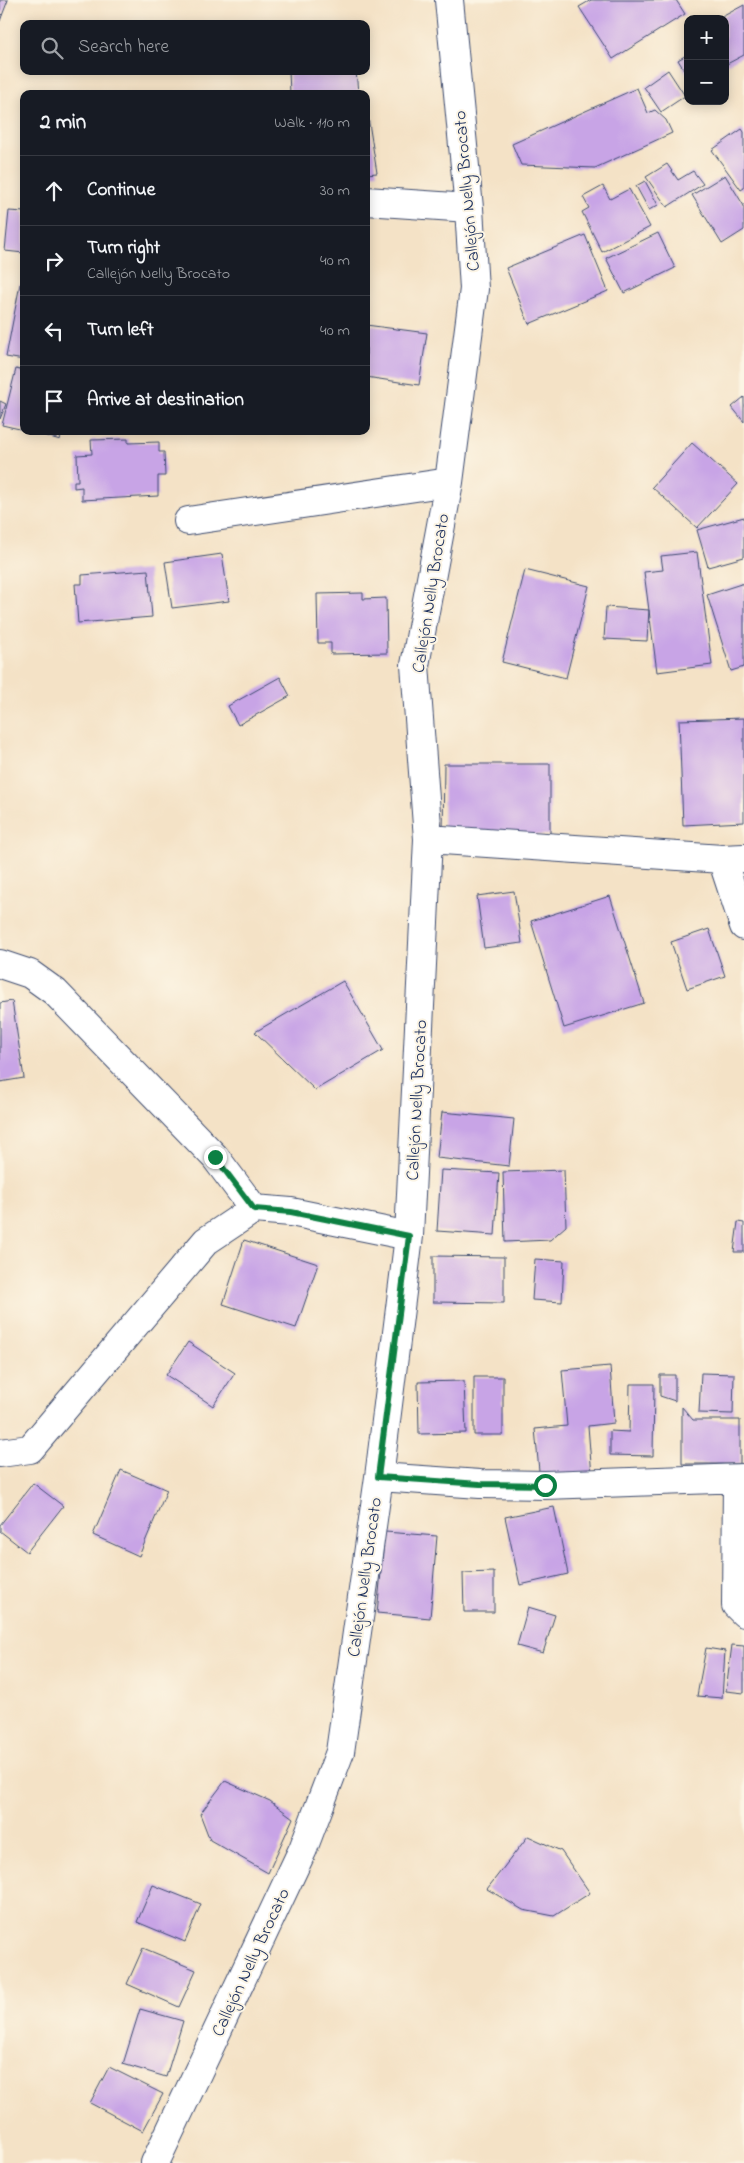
<!DOCTYPE html>
<html lang="en">
<head>
<meta charset="utf-8">
<style>
  :root { --surface:#171b24; --page:#242831; --text:#f1f3f6; --muted:#9ea1a6; --line:#363941 }
  body { margin:0; font-family:"Indie Flower",sans-serif; background:var(--page); color:var(--text) }
  .controls { position:absolute; right:15px; top:15px; display:grid; overflow:hidden; border-radius:10px; box-shadow:0 2px 12px #0003 }
  .controls button { width:45px; height:45px; display:grid; place-items:center; padding:0; border:0; border-bottom:1px solid var(--line); background:var(--surface); color:var(--text); font:25px sans-serif }
  .stop { position:absolute; width:15px; height:15px; margin:-11px; border:4px solid #0b8043; border-radius:50%; background:#fff }
  .stop.end { background:#0b8043; border-color:#fff; box-shadow:0 1px 5px #0008 }
  .list { margin:0; padding:0; list-style:none }
  h2 { display:flex; justify-content:space-between; align-items:center; height:65px; margin:0; padding:0 20px; font-size:21px }
  h2 small { font-size:16px; font-weight:400; color:var(--muted) }
  .list li { display:grid; grid-template-columns:32px 1fr auto; gap:15px; align-items:center; box-sizing:border-box; height:70px; padding:0 20px; border-top:1px solid var(--line) }
  .list b { display:block; font-size:19px; white-space:nowrap }
  .list p { margin:0; font-size:16px; white-space:nowrap; color:var(--muted) }
  .list em { font-size:16px; font-style:normal; color:var(--muted) }
  .icon { flex:none; width:28px; height:28px; fill:none; stroke:currentColor; stroke-width:2; stroke-linecap:round; stroke-linejoin:round }
  .map { position:relative; flex:none; width:744px; height:2163px; overflow:hidden }
  .search { position:absolute; background:var(--surface); box-shadow:0 2px 12px #0003; left:20px; top:20px; width:350px; height:55px; display:flex; align-items:center; gap:12px; box-sizing:border-box; padding:0 18px; border-radius:10px; color:var(--muted); font-size:19px }
  .panel { position:absolute; background:var(--surface); box-shadow:0 2px 12px #0003; left:20px; top:90px; width:350px; height:345px; border-radius:10px }
  .map>svg:first-child { display:block }
</style>
</head>
<body>
<div class="map">
<svg width="744" height="2163" viewBox="0 0 744 2163">
  <rect width="100%" height="100%" fill="#fcf5e5"/>
  <filter id="ink" filterUnits="userSpaceOnUse"><feTurbulence type="fractalNoise" baseFrequency=".02" numOctaves="2"/><feDisplacementMap in="SourceGraphic" scale="10" xChannelSelector="R" yChannelSelector="G"/><feConvolveMatrix kernelMatrix="1 2 1 2 8 2 1 2 1" color-interpolation-filters="sRGB"/></filter>
  <filter id="wash" filterUnits="userSpaceOnUse"><feTurbulence type="fractalNoise" baseFrequency=".0096" numOctaves="4" result="noise"/><feDisplacementMap in="SourceGraphic" scale="20" xChannelSelector="R" yChannelSelector="G"/><feGaussianBlur stdDeviation="1.12" result="paint"/><feColorMatrix in="noise" values="0 0 0 0 0 0 0 0 0 0 0 0 0 0 0 0 0 1.4 0 .05"/><feComposite in="paint" operator="in"/></filter>
  <g filter="url(#wash)">
    <rect width="100%" height="100%" fill="#f4e2c6"/>
    <g id="blocks">
      <!-- building -->
      <path fill="#c8a4e6" d="M 0,0 L 8,0 L 0,21 Z
        M 591,0 L 676,0 L 685,14 L 613,59 L 579,7 Z
        M 744,5 L 744,55 L 725,65 L 725,19 L 718,19 Z
        M 688,54 L 688,72 L 686,73 L 678,60 Z
        M 668,70 L 685,96 L 661,112 L 644,87 Z
        M 289,71 L 356,71 L 358,93 L 290,94 Z
        M 637,88 L 648,113 L 655,110 L 666,120 L 672,133 L 595,168 L 521,165 L 512,144 Z
        M 366,104 L 377,173 L 366,174 Z
        M 742,129 L 744,132 L 744,188 L 741,190 L 712,150 Z
        M 667,164 L 678,180 L 693,171 L 703,184 L 667,207 L 646,177 Z
        M 725,175 L 744,206 L 744,230 L 722,244 L 692,195 Z
        M 645,181 L 658,205 L 649,210 L 636,186 Z
        M 603,186 L 610,199 L 629,189 L 650,227 L 602,252 L 582,212 L 589,208 L 583,197 Z
        M 9,211 L 24,212 L 24,253 L 5,251 Z
        M 658,233 L 675,268 L 624,293 L 606,258 Z
        M 585,235 L 608,291 L 529,324 L 506,268 Z
        M 20,284 L 24,285 L 24,360 L 6,357 Z
        M 366,325 L 427,333 L 419,385 L 366,377 Z
        M 16,369 L 24,371 L 24,430 L 2,425 Z
        M 744,397 L 744,422 L 732,407 Z
        M 0,401 L 6,404 L 0,419 Z
        M 30,431 L 62,431 L 60,440 Z
        M 128,439 L 128,443 L 159,442 L 159,452 L 164,452 L 165,476 L 158,476 L 158,496 L 82,500 L 82,487 L 74,488 L 74,481 L 78,481 L 77,455 L 92,454 L 91,440 Z
        M 692,443 L 738,484 L 697,528 L 652,487 Z
        M 744,517 L 744,557 L 708,567 L 697,530 Z
        M 697,552 L 712,665 L 657,672 L 644,572 L 663,570 L 661,556 Z
        M 222,554 L 229,601 L 172,608 L 165,562 Z
        M 148,570 L 152,617 L 78,623 L 75,584 L 82,584 L 82,575 Z
        M 525,570 L 589,586 L 566,678 L 502,662 Z
        M 744,583 L 744,667 L 731,671 L 707,595 Z
        M 363,593 L 363,599 L 386,598 L 387,653 L 331,654 L 331,643 L 318,643 L 317,594 Z
        M 606,607 L 649,610 L 647,641 L 604,639 Z
        M 280,677 L 290,696 L 238,725 L 228,706 Z
        M 744,718 L 744,822 L 683,825 L 679,720 Z
        M 444,764 L 550,764 L 550,835 L 443,834 Z
        M 514,891 L 522,943 L 484,948 L 477,896 Z
        M 610,896 L 644,1003 L 564,1028 L 531,921 Z
        M 709,929 L 725,976 L 687,989 L 671,942 Z
        M 343,981 L 383,1050 L 315,1090 L 255,1032 Z
        M 12,1001 L 24,1078 L 0,1082 L 0,1003 Z
        M 442,1112 L 514,1119 L 509,1166 L 437,1158 Z
        M 441,1170 L 499,1173 L 495,1235 L 437,1231 Z
        M 564,1170 L 566,1226 L 550,1240 L 505,1242 L 503,1172 Z
        M 738,1222 L 744,1223 L 744,1252 L 734,1252 Z
        M 244,1240 L 318,1264 L 296,1328 L 223,1304 Z
        M 433,1256 L 504,1257 L 504,1303 L 433,1302 Z
        M 535,1259 L 564,1261 L 562,1302 L 532,1300 Z
        M 188,1342 L 235,1373 L 213,1406 L 166,1375 Z
        M 610,1366 L 614,1423 L 588,1426 L 592,1476 L 540,1481 L 535,1429 L 567,1426 L 562,1370 Z
        M 701,1373 L 734,1374 L 733,1414 L 699,1413 Z
        M 660,1375 L 675,1375 L 675,1401 L 660,1396 Z
        M 474,1377 L 503,1377 L 503,1435 L 474,1435 Z
        M 464,1381 L 466,1433 L 419,1434 L 418,1382 Z
        M 630,1384 L 654,1384 L 653,1456 L 610,1455 L 610,1431 L 629,1432 Z
        M 682,1407 L 693,1420 L 740,1420 L 740,1464 L 682,1464 Z
        M 121,1470 L 167,1490 L 139,1556 L 93,1535 Z
        M 33,1483 L 63,1506 L 27,1552 L 0,1531 L 0,1525 Z
        M 554,1507 L 568,1574 L 520,1585 L 505,1517 Z
        M 385,1532 L 437,1536 L 430,1618 L 377,1613 Z
        M 494,1572 L 494,1612 L 464,1612 L 463,1573 Z
        M 528,1607 L 555,1615 L 543,1653 L 517,1646 Z
        M 732,1645 L 744,1646 L 744,1693 L 726,1691 Z
        M 706,1648 L 725,1651 L 722,1698 L 697,1696 Z
        M 225,1781 L 270,1801 L 293,1818 L 268,1873 L 210,1840 L 200,1814 Z
        M 528,1836 L 561,1851 L 590,1893 L 554,1916 L 523,1910 L 487,1889 Z
        M 153,1885 L 201,1904 L 185,1942 L 137,1922 Z
        M 143,1948 L 196,1970 L 179,2007 L 127,1984 Z
        M 140,2009 L 183,2021 L 166,2077 L 123,2064 Z
        M 109,2067 L 163,2094 L 143,2131 L 90,2103 Z"/>
    </g>
  </g>
  <g filter="url(#ink)">
    <use href="#blocks" fill-opacity="0" stroke="#3c4a6e" stroke-width="1"/>
    <g fill="none" stroke-linecap="round" stroke-linejoin="round">
      <!-- minor casing -->
      <g stroke="#3c4a6e" stroke-width="30">
        <path id="minor" d="M 366,201 L 469,208
          M 188,521 L 449,482
          M 428,839 L 722,859 L 744,858
          M 722,859 L 744,926
          M 0,964 L 30,974 L 55,992 L 215,1157 L 254,1209
          M 0,1453 L 30,1449 L 206,1241 L 254,1209 L 291,1212 L 409,1236
          M 379,1477 L 480,1484 L 545,1485 L 744,1478
          M 737,1479 L 736,1605 L 744,1613
          M 155,2163 L 303,1849 L 340,1752 L 379,1477 L 409,1236 L 428,839 L 415,665 L 449,482 L 474,289 L 469,208 L 449,0"/>
      </g>
      <!-- minor -->
      <use href="#minor" stroke="#fff" stroke-width="28"/>
    </g>
  </g>
  <g fill="none" stroke-linecap="round" stroke-linejoin="round" filter="url(#ink)">
    <!-- route -->
    <path stroke="#0b8043" stroke-width="6" d="M 215,1157 L 254,1209 L 291,1212 L 409,1236 L 378,1477 L 480,1484 L 545,1485"/>
  </g>
  <g text-anchor="middle" stroke-width="4" stroke-linejoin="round" paint-order="stroke">
    <!-- street labels -->
    <g font-size="18" fill="#1b2f5e" stroke="#fcf5e5">
      <text transform="translate(466 191) rotate(-95)" y="6">Callejón Nelly Brocato</text>
      <text transform="translate(430 593) rotate(-81)" y="6">Callejón Nelly Brocato</text>
      <text transform="translate(416 1100) rotate(-87)" y="6">Callejón Nelly Brocato</text>
      <text transform="translate(364 1577) rotate(-82)" y="6">Callejón Nelly Brocato</text>
      <text transform="translate(250 1962) rotate(-65)" y="6">Callejón Nelly Brocato</text>
    </g>
  </g>
</svg>
<div class="controls">
<button>+</button>
<button>−</button>
</div>
<div class="stop" style="left:545px;top:1485px"></div>
<div class="stop end" style="left:215px;top:1157px"></div>
<div class="search"><svg class="icon" aria-label="search" viewBox="0 0 24 24"><circle cx="10" cy="10" r="6"/><path d="M15 15l6 6"/></svg>Search here</div>
<section class="panel">
<h2>2 min<small>Walk · 110 m</small></h2>
<ul class="list">
<li><svg class="icon" aria-label="ahead" viewBox="0 0 24 24"><path d="M12 20V5M6 11l6-6 6 6"/></svg><div><b>Continue</b></div><em>30 m</em></li>
<li><svg class="icon" aria-label="right" viewBox="0 0 24 24"><path d="M7 20v-9h11M14 6l5 5-5 5"/></svg><div><b>Turn right</b><p>Callejón Nelly Brocato</p></div><em>40 m</em></li>
<li><svg class="icon" aria-label="left" viewBox="0 0 24 24"><path d="M17 20v-9H6M10 6l-5 5 5 5"/></svg><div><b>Turn left</b></div><em>40 m</em></li>
<li><svg class="icon" aria-label="arrive" viewBox="0 0 24 24"><path d="M6 21V4h12l-3 4 3 4H6"/></svg><div><b>Arrive at destination</b></div></li>
</ul>
</section>
</div>
</body>
</html>
